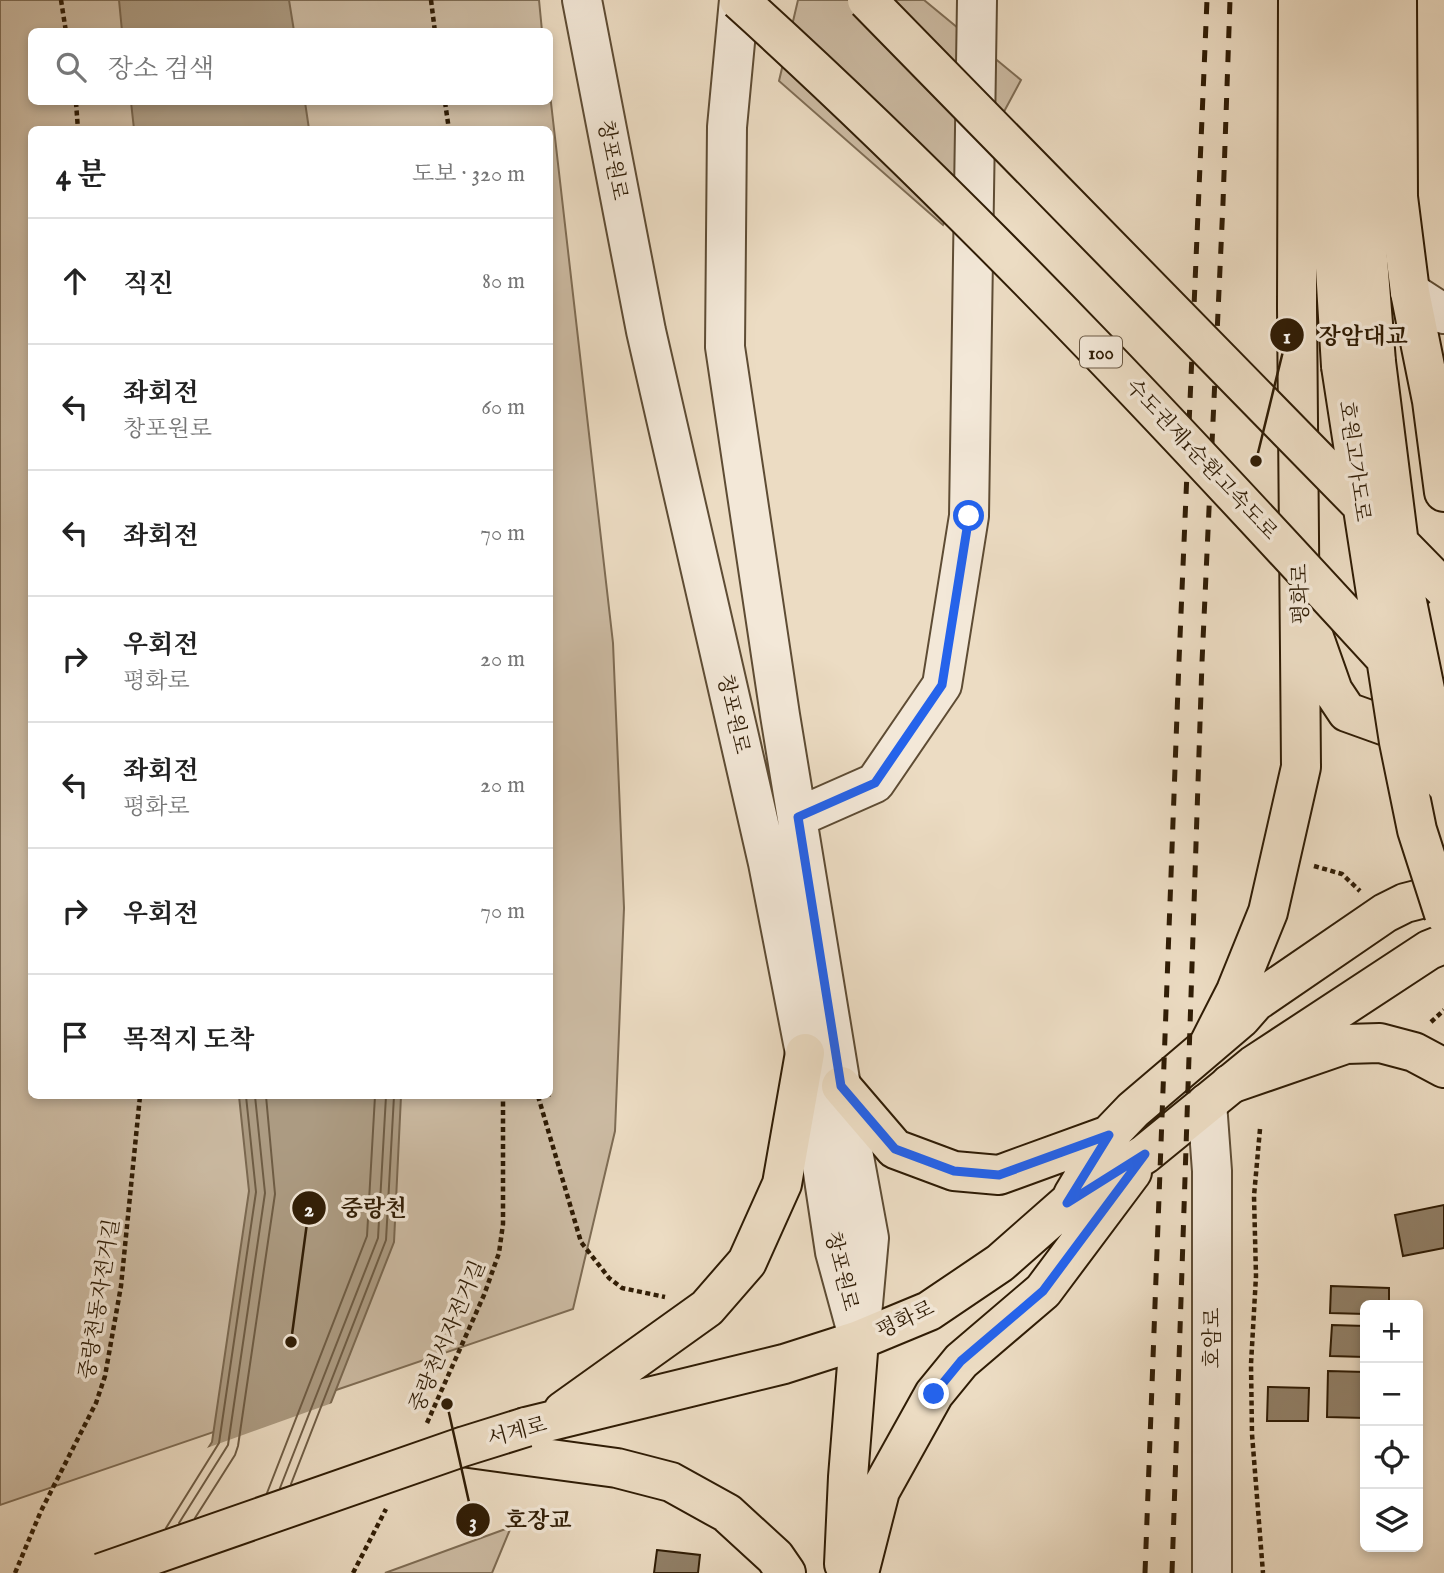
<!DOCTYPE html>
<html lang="ko">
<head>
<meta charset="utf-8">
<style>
  :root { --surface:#fff; --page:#f6f6f6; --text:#222; --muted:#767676; --line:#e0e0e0 }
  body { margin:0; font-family:"IM FELL English","Noto Serif KR",serif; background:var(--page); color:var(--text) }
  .controls { position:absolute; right:21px; bottom:21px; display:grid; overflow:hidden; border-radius:10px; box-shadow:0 4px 10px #0003 }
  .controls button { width:63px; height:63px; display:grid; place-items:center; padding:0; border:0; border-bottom:2px solid var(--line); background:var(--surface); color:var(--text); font:35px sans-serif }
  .stop { position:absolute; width:21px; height:21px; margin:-16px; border:5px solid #2563eb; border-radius:50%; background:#fff }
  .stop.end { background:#2563eb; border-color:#fff; box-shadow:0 2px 7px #0008 }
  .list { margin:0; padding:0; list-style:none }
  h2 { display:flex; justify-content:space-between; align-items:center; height:91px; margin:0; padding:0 28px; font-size:30px }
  h2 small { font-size:23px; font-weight:400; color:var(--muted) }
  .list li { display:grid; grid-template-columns:46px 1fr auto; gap:21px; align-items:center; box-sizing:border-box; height:126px; padding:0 28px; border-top:2px solid var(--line) }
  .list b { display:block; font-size:26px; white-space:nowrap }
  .list p { margin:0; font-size:23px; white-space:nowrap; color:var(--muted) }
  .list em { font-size:23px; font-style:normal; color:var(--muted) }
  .icon { flex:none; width:38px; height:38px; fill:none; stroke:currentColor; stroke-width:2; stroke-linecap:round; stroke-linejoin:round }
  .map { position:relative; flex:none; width:1444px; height:1573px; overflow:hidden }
  .search { position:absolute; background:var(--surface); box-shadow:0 4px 10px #0003; left:28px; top:28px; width:525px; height:77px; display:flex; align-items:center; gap:18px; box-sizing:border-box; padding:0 24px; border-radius:10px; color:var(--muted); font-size:26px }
  .panel { position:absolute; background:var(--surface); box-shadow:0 4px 10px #0003; left:28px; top:126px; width:525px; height:973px; border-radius:10px }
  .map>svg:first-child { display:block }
</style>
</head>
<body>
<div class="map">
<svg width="1444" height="1573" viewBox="0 0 1444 1573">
  <rect width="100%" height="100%" fill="#ecdcc3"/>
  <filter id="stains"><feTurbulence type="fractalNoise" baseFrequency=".00286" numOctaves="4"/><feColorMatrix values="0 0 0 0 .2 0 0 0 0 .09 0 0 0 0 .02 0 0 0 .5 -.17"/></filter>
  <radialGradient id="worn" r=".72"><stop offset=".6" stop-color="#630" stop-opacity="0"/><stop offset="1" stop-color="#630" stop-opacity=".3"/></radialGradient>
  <!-- green -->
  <path fill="#ccbba3" stroke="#7e6c54" stroke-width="2" fill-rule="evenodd" d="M 0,0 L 539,0 L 542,31 L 32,32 L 32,102 L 550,102 L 550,94 L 613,643 L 624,908 L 615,1131 L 573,1309 L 0,1505 ZM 32,130 L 550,130 L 550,1096 L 32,1096 Z
    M 798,0 L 924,0 L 1021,80 L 943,225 L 779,81 Z
    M 511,1527 L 492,1573 L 385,1573 Z"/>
  <!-- water -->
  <path fill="#ac9b82" stroke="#7a6850" stroke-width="2" d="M 119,0 L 289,0 L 294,31 L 122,31 Z
    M 131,102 L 305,102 L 309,129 L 134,129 Z
    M 239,1096 L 401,1096 L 394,1242 L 264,1573 L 129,1573 L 212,1442 L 249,1191 Z"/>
  <!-- pier -->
  <path fill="#ecdcc3" d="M 335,1402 L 268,1573 L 126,1573 L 204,1449 Z"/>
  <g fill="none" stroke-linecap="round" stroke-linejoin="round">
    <!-- shore -->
    <path stroke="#6e5c44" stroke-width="2" d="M 291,1484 L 386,1240 L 394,1096
      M 280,1488 L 378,1238 L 386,1096
      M 267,1493 L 367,1236 L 375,1096
      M 195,1518 L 235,1455 L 238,1446 L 275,1194 L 266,1096
      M 179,1523 L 228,1445 L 265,1193 L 255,1096
      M 166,1528 L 219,1443 L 256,1192 L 246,1096"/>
  </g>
  <!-- building -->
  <path fill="#918068" stroke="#2f1c05" stroke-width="2" d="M 1444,1205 L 1444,1248 L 1403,1256 L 1395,1215 Z
    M 1331,1286 L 1389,1288 L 1389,1305 L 1365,1305 L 1365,1314 L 1330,1313 Z
    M 1332,1325 L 1365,1326 L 1365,1357 L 1330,1356 Z
    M 1328,1371 L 1365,1372 L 1365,1418 L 1327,1417 Z
    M 1268,1387 L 1309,1388 L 1308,1421 L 1267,1421 Z
    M 657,1550 L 700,1555 L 698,1573 L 654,1573 Z"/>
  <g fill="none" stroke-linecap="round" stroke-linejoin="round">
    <!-- minor casing -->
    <g stroke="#5e4c34" stroke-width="42">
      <path id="minor" d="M 582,0 L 646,331 L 768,863 L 805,1053 L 835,1252 L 859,1340
        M 739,0 L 727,127 L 725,347 L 780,715 L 841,1086 L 869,1238 L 862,1315
        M 1410,292 L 1444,314
        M 798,817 L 875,783 L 942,685 L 969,516 L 977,0
        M 1207,1103 L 1212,1171 L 1212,1573"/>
    </g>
    <!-- major casing -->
    <g stroke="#2f1c05" stroke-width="42">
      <path id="major" d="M 1397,0 L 1398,197 L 1410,292 L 1432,401 L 1444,492
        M 1310,626 L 1333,691 L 1347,712 L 1386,726 L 1414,721 L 1433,705 L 1433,620 L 1444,593
        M 1208,1046 L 1236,991 L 1268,912 L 1301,767 L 1297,308 L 1298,0
        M 841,1086 L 895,1149 L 954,1171 L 999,1175 L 1109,1135
        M 1073,1195 L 1109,1135 L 1133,1110 L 1241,1018 L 1255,1002 L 1385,913 L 1405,903 L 1444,893
        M 563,1411 L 707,1308 L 747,1262 L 782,1184 L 805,1053
        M 526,1427 L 784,1364 L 859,1340 L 929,1311 L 1000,1263 L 1067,1204 L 1145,1154 L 1254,1065 L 1429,950 L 1444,944
        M 462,1447 L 617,1468 L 671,1482 L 727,1513 L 775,1557 L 786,1573
        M 844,1564 L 848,1477 L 859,1340
        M 859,1573 L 880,1491 L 934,1394 L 961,1361 L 1043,1291 L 1132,1172"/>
    </g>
    <!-- highway casing -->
    <g stroke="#2f1c05" stroke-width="42">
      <path id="highway" d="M 1332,0 L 1331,202 L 1341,366
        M 1366,0 L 1363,195 L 1376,362
        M 1230,1084 L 1346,1044 L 1380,1043 L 1414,1052 L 1444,1068"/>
    </g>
    <!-- path -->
    <path stroke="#2f1c05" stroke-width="4.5" stroke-dasharray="5 3.5" stroke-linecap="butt" d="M 61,0 L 66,32
      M 431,0 L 435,32
      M 76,102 L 78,130
      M 445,102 L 449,130
      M 1314,866 L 1342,874 L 1360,891
      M 1431,1022 L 1444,1010
      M 538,1096 L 581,1242 L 609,1278 L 622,1288 L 665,1297
      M 1260,1129 L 1254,1196 L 1256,1276 L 1251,1364 L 1252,1434 L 1263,1573
      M 427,1423 L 484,1295 L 499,1253 L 503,1224 L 503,1096
      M 15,1573 L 41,1511 L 96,1403 L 105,1376 L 121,1286 L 140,1096
      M 353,1573 L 386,1509"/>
    <!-- minor -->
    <use href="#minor" stroke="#f3e8d8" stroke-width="38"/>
    <!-- major -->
    <use href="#major" stroke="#ecdcc3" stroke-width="38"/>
    <!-- highway -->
    <use href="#highway" stroke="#ecdcc3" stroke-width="38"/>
    <!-- rail -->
    <path stroke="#2f1c05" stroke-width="5" stroke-dasharray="12 12" stroke-linecap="butt" d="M 1145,1573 L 1179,661 L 1207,0
      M 1172,1573 L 1202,662 L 1223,203 L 1230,0"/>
    <!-- major-bridge casing -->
    <g stroke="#2f1c05" stroke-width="42" stroke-linecap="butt">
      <path id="major-bridge" d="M 101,1573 L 462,1447 L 526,1427"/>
    </g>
    <!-- highway-bridge casing -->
    <g stroke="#2f1c05" stroke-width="42" stroke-linecap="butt">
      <path id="highway-bridge" d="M 739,0 C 989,226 1217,474 1444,722
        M 867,0 L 1444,589
        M 1376,362 L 1405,592 L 1444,782
        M 1341,366 L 1399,742 L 1417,830 L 1444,914"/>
    </g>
    <!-- major-bridge -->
    <use href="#major-bridge" stroke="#ecdcc3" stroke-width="38"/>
    <!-- highway-bridge -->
    <use href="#highway-bridge" stroke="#ecdcc3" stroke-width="38"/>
  </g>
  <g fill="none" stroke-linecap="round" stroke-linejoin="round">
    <!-- route -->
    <path stroke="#2563eb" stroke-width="9" d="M 934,1394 L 961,1361 L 1043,1291 L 1145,1154 L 1067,1203 L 1109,1135 L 999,1175 L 954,1171 L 895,1149 L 841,1086 L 798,817 L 875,783 L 942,685 L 969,516"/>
  </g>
  <g text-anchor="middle" stroke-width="7" stroke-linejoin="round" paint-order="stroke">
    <!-- shield labels -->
    <rect fill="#f3e8d8" stroke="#6a5944" stroke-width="2" x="1080" y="336.5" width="42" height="31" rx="5"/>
    <g font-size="19" font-weight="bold" fill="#2f1c05">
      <text x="1101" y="359">100</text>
    </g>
    <!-- street labels -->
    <g font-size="21" fill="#2f1c05" stroke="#f3e8d8">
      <text transform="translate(613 160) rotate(79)" y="7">창포원로</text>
      <text transform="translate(1202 459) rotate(47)" y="7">수도권제1순환고속도로</text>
      <text transform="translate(1355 461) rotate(82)" y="7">호원고가도로</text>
      <text transform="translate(1300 594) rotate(-91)" y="7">평화로</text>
      <text transform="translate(734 714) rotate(77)" y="7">창포원로</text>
      <text transform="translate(842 1271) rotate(76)" y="7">창포원로</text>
      <text transform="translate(99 1299) rotate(-81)" y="7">중랑천동자전거길</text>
      <text transform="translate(905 1319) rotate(-25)" y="7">평화로</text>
      <text transform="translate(447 1336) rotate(-67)" y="7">중랑천서자전거길</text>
      <text transform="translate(1212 1338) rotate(-90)" y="7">호암로</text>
      <text transform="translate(517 1431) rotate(-15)" y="7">서계로</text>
    </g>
  </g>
  <!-- callouts -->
  <path fill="none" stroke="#2f1c05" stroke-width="2.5" d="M1256 461L1287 335M291 1342L309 1208M447 1404L473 1520"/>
  <g fill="#2f1c05" stroke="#f3e8d8" stroke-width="2.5">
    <circle cx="1256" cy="461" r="7"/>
    <circle cx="291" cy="1342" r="7"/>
    <circle cx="447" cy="1404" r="7"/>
    <circle cx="1287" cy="335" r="18"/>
    <circle cx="309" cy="1208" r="18"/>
    <circle cx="473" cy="1520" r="18"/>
  </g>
  <g font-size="21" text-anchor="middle" font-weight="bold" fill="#fff">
    <text x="1287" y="343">1</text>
    <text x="309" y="1216">2</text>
    <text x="473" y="1528">3</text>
  </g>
  <g font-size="23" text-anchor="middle" font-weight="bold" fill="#2f1c05" stroke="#f3e8d8" stroke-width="7" stroke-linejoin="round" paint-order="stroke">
    <text x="1363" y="344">장암대교</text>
    <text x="374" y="1216">중랑천</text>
    <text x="538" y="1528">호장교</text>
  </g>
  <rect width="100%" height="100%" filter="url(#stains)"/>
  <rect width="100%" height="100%" fill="url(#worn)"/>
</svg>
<div class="controls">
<button>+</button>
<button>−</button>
<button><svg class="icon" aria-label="locate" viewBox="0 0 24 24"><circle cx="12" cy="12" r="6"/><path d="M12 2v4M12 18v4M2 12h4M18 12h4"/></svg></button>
<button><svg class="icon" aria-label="layers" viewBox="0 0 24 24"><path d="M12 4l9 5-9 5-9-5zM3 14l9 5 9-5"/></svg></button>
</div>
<div class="stop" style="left:969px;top:516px"></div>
<div class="stop end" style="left:934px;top:1394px"></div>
<div class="search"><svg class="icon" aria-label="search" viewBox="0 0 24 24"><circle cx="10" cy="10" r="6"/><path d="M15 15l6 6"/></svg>장소 검색</div>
<section class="panel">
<h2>4 분<small>도보 · 320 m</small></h2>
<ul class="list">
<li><svg class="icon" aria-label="ahead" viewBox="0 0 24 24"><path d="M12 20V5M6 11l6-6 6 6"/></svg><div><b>직진</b></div><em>80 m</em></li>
<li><svg class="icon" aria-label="left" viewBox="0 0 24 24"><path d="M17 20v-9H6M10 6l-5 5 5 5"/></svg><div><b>좌회전</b><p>창포원로</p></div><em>60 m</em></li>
<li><svg class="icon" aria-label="left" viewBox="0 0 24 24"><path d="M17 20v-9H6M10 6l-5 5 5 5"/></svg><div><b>좌회전</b></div><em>70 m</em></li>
<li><svg class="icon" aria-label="right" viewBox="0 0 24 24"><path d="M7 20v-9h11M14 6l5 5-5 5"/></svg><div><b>우회전</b><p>평화로</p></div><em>20 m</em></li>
<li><svg class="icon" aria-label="left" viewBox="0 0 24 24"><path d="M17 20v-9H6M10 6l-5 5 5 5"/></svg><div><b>좌회전</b><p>평화로</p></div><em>20 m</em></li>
<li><svg class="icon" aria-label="right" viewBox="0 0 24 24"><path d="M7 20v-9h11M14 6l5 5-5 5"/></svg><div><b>우회전</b></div><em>70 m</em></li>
<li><svg class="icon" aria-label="arrive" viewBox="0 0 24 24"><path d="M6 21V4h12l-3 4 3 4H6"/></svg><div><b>목적지 도착</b></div></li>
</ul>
</section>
</div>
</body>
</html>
